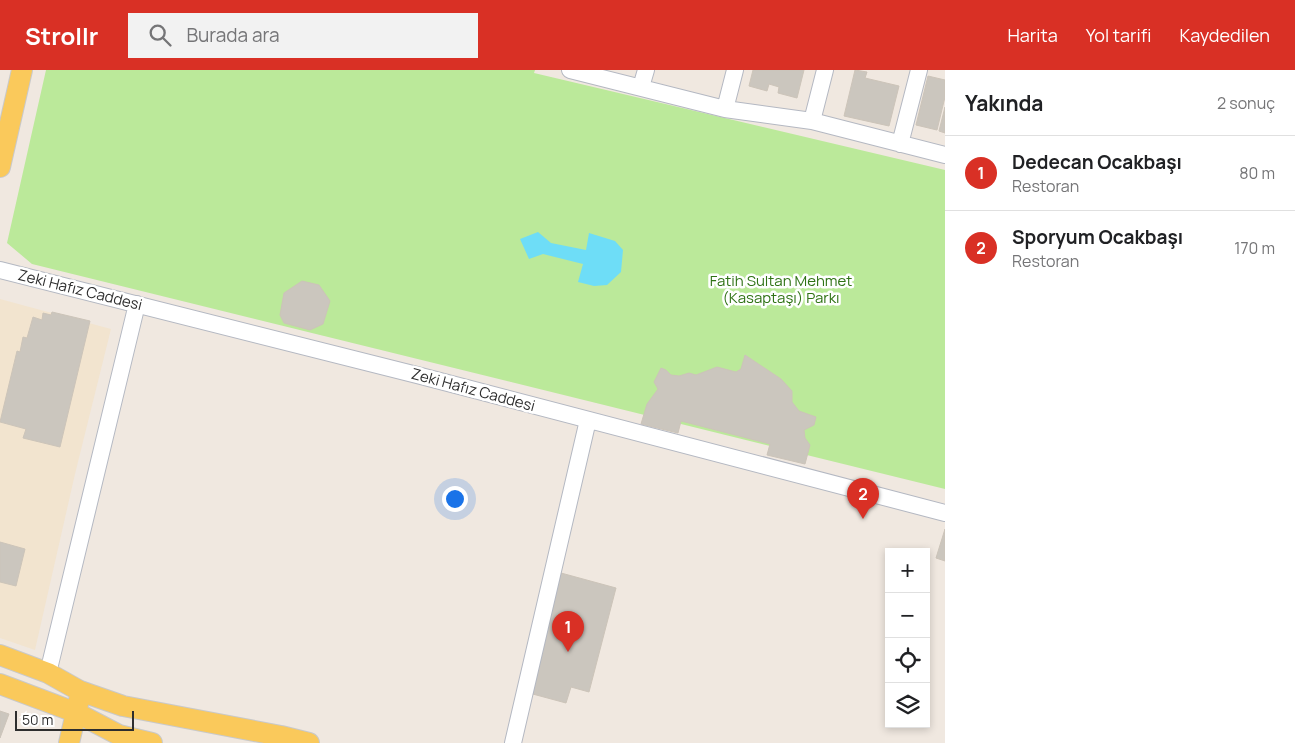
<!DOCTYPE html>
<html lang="tr">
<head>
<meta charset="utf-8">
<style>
  :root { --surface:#fff; --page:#f2f2f2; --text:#202124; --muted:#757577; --line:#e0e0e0; --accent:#d93025 }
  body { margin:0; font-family:Manrope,sans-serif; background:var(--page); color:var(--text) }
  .controls { position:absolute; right:15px; bottom:15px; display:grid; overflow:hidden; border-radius:0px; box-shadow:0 2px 8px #0003 }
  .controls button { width:45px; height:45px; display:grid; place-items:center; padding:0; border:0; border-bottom:1px solid var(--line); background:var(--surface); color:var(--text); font:25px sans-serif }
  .scale { position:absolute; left:15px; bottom:12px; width:119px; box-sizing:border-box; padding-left:5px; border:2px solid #2e2e2e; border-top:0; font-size:14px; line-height:18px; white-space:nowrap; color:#2e2e2e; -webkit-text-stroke:4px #fff; paint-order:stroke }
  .you { position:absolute; left:454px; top:428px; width:18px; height:18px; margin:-12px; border:4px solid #fff; border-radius:50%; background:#1a73e8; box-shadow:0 0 0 8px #1a73e833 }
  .badge { display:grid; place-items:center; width:32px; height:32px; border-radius:50%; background:var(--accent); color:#fff; font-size:16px; font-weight:700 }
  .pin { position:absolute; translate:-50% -41px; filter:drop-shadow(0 1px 2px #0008) }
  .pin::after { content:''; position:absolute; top:26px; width:18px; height:15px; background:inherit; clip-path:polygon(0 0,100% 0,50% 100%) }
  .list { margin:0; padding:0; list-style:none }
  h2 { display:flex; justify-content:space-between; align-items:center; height:65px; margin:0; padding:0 20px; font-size:21px }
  h2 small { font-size:16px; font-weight:400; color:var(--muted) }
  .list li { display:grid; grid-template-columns:32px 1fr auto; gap:15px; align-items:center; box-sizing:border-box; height:75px; padding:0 20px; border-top:1px solid var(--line) }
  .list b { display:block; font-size:19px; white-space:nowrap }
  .list p { margin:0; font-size:16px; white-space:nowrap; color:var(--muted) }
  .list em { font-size:16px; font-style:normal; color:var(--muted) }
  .icon { flex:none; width:28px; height:28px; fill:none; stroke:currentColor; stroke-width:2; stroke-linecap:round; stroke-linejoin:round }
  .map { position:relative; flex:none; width:945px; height:673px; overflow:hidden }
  header { display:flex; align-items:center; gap:30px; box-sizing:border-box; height:70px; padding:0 25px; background:var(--accent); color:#fff }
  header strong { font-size:24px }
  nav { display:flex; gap:28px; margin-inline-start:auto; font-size:18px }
  .search { width:350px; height:45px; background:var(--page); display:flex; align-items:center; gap:12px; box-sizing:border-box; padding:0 18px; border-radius:0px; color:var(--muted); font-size:19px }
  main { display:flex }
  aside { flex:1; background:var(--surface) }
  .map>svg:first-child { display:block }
</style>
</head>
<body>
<header>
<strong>Strollr</strong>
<div class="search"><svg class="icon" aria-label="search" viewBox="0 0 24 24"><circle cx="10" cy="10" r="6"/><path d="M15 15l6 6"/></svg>Burada ara</div>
<nav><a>Harita</a><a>Yol tarifi</a><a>Kaydedilen</a></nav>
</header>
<main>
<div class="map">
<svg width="945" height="673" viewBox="0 0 945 673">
  <rect width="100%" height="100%" fill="#f0e8e0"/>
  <!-- education -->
  <path fill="#f2e4cf" d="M 0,229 L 111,259 L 75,404 L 35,580 L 0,568 Z"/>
  <!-- green -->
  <path fill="#bbe99a" d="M 46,0 L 535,0 L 534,3 L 945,100 L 945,419 L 32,194 L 7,173 Z"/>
  <!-- water -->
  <path fill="#6eddf7" d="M 538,162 L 551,173 L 586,180 L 589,163 L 615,171 L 623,180 L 621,202 L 607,215 L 594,216 L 578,212 L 583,194 L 543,184 L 529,189 L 520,169 Z"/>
  <!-- building -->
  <path fill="#cbc6be" stroke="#ccc4b9" d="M 753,0 L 804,0 L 797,28 L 778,23 L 779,17 L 769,14 L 767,21 L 749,16 Z
    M 855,0 L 867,2 L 865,8 L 899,16 L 889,56 L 844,46 Z
    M 928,6 L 945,10 L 945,27 L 937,60 L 916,55 Z
    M 945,37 L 945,63 L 939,61 Z
    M 302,211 L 319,215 L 330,231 L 323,254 L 310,260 L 284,253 L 280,245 L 284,223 Z
    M 52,242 L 90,251 L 60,377 L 23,368 L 26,359 L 0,352 L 17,281 L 20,282 L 23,267 L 27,268 L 33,247 L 42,250 L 43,243 L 51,245 Z
    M 745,285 L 781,309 L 792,321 L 792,332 L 799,341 L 816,347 L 814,355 L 804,360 L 805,368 L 810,375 L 805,394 L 767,385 L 770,374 L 681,351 L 678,363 L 641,354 L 647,334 L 658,319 L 654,312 L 661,298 L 666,300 L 671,305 L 679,306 L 689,303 L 696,305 L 717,297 L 736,302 L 741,299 Z
    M 945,459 L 945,491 L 936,488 Z
    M 0,472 L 25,479 L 16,516 L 0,512 Z
    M 561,503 L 616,518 L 589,622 L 571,617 L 566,633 L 529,623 Z
    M 0,641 L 9,644 L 0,668 Z"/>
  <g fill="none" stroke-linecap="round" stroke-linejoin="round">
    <!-- minor casing -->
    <g stroke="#b4b8c2" stroke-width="18">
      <path id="minor" d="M 570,0 L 725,39 L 812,51 L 945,85
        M 641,17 L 646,0
        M 725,39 L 735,0
        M 812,51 L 825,0
        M 900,74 L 919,0
        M 0,200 L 417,305 L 945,443
        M 48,603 L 137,234
        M 513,673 L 588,350"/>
    </g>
    <!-- major casing -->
    <g stroke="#c9c9c9" stroke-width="22">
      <path id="major" d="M 0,97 L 22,0
        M 0,585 L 48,603 L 80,621 L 123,636 L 281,666 L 309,673
        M 0,614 L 77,643 L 119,665 L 152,673
        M 69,673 L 79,630"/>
    </g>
    <!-- minor -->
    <use href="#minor" stroke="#fff" stroke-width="16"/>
    <!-- major -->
    <use href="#major" stroke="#fac95b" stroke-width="20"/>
  </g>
  <g text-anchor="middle" stroke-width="5" stroke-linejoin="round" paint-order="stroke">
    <!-- park labels -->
    <g font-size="15" fill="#307316" stroke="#fff">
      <text x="781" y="216">Fatih Sultan Mehmet<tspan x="781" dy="17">(Kasaptaşı) Parkı</tspan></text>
    </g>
    <!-- street labels -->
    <g font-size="15" fill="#2e2e2e" stroke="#fff">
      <text transform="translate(80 220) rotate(14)" y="5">Zeki Hafız Caddesi</text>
      <text transform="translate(473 320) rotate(15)" y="5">Zeki Hafız Caddesi</text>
    </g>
  </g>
</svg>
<div class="controls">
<button>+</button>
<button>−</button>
<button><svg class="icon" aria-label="locate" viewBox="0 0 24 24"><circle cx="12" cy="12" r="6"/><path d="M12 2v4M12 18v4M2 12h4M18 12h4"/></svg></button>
<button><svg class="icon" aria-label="layers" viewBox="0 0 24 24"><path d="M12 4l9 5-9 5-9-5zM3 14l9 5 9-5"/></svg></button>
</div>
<div class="scale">50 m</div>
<div class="you"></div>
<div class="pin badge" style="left:568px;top:582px">1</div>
<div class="pin badge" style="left:863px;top:449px">2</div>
</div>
<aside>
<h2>Yakında<small>2 sonuç</small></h2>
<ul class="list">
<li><span class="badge">1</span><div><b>Dedecan Ocakbaşı</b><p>Restoran</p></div><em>80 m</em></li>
<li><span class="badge">2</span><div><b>Sporyum Ocakbaşı</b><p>Restoran</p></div><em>170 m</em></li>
</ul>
</aside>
</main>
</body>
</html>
